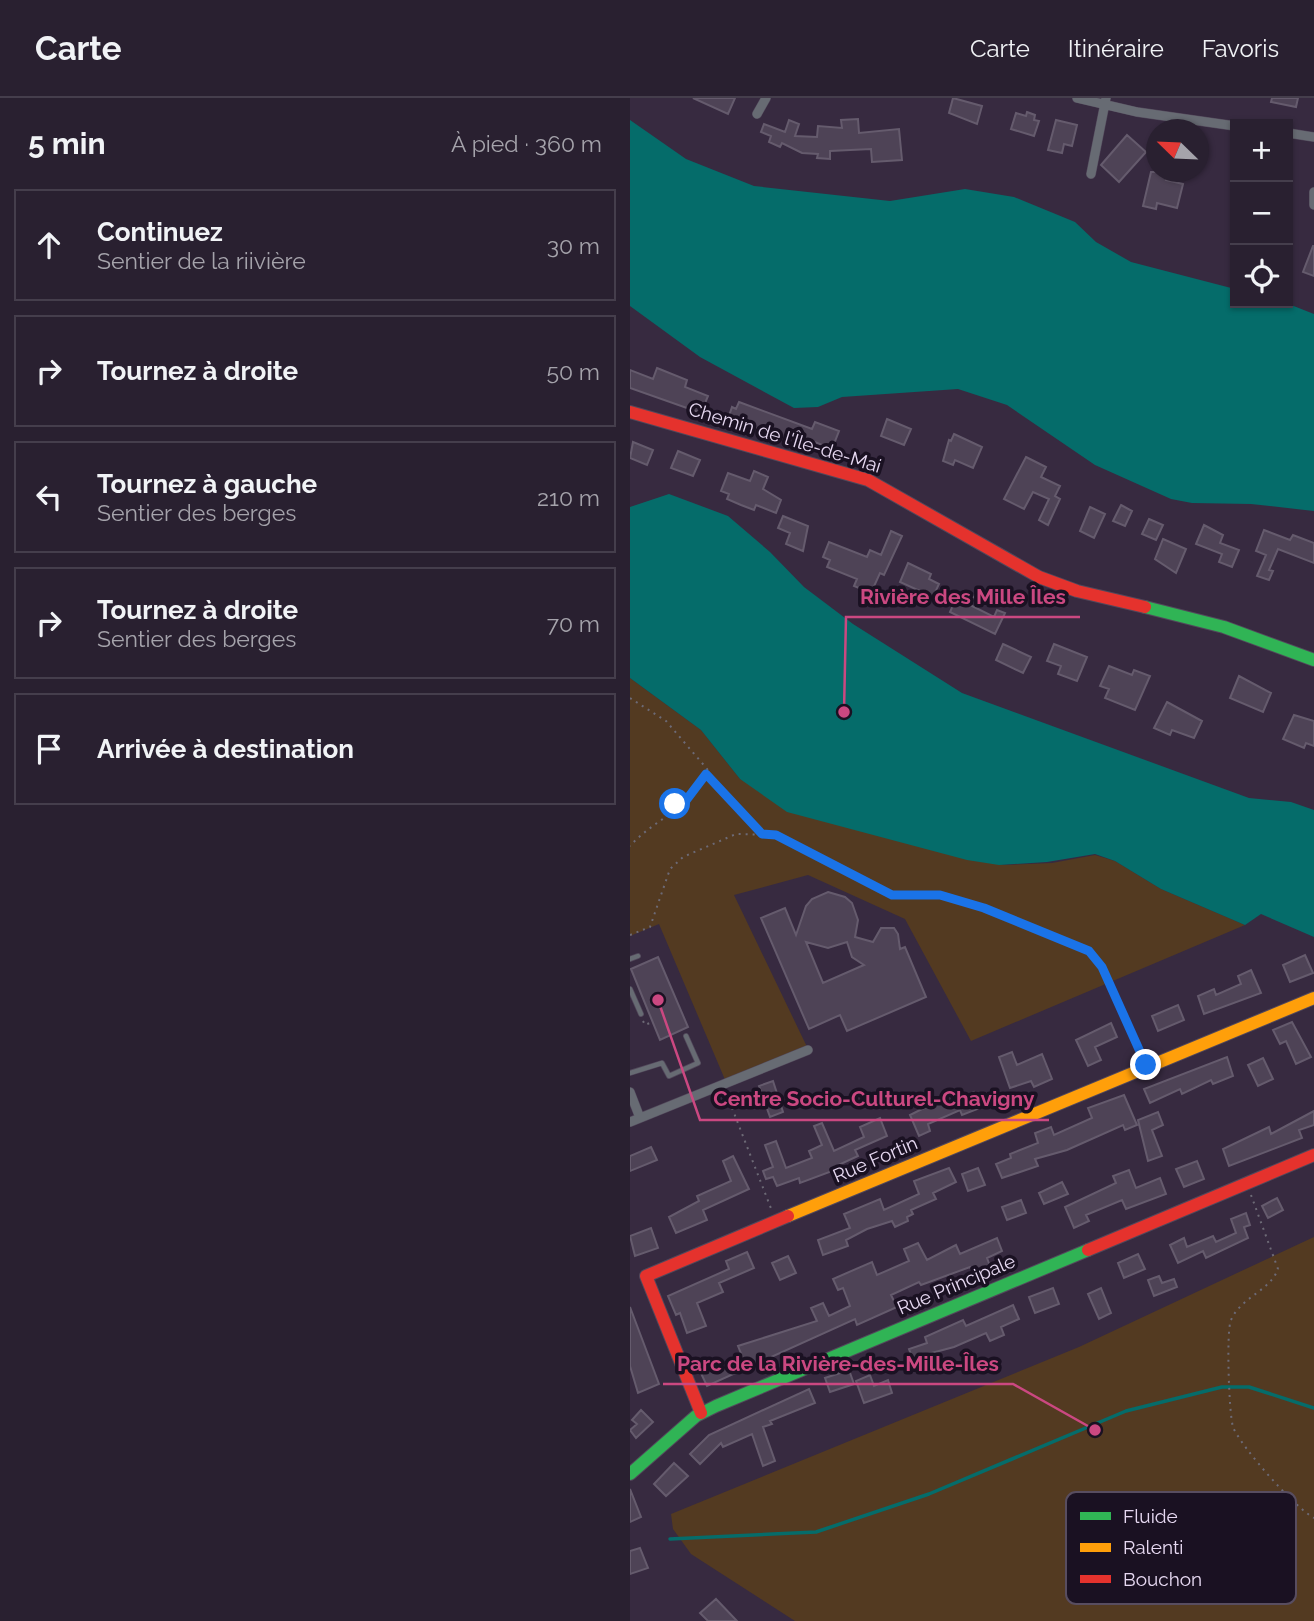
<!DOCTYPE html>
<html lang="fr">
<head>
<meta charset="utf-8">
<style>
  :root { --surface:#292030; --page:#352d3c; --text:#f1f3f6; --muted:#a5a3ab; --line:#453e4c }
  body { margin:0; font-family:Raleway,sans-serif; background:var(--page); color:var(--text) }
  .controls { position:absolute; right:21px; top:21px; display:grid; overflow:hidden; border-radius:0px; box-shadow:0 2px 5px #0004 }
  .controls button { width:63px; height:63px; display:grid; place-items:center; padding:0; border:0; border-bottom:2px solid var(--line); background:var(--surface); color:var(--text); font:35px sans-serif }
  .compass { position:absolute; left:516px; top:21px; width:63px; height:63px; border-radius:50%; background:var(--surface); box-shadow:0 2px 5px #0004; rotate:293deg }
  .stop { position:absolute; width:21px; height:21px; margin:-16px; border:5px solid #1a73e8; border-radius:50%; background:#fff }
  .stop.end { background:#1a73e8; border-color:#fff; box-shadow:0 2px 7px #0008 }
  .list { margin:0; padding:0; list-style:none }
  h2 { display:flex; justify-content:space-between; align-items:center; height:91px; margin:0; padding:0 28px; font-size:30px }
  h2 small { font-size:23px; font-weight:400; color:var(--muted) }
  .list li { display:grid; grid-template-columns:46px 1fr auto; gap:21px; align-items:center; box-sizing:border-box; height:112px; margin:0 14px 14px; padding:0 14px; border:2px solid var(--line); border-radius:0px }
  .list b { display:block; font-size:26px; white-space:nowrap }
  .list p { margin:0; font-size:23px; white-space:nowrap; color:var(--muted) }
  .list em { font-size:23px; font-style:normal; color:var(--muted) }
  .icon { flex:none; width:38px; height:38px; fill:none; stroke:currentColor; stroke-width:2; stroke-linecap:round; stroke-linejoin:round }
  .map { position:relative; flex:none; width:684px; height:1523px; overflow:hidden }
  header { display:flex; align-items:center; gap:42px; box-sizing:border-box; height:98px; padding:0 35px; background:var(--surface); border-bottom:2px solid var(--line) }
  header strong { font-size:33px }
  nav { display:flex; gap:38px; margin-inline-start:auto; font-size:24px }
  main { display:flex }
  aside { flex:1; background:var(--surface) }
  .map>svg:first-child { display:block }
</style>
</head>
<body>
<header>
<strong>Carte</strong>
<nav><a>Carte</a><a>Itinéraire</a><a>Favoris</a></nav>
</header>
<main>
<aside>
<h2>5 min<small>À pied · 360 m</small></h2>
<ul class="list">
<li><svg class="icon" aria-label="ahead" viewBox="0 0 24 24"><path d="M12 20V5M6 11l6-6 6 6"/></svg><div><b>Continuez</b><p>Sentier de la riivière</p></div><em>30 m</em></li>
<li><svg class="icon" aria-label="right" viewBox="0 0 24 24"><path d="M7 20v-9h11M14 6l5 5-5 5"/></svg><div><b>Tournez à droite</b></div><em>50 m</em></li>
<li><svg class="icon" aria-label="left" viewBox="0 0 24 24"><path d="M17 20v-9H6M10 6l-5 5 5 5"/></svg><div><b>Tournez à gauche</b><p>Sentier des berges</p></div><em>210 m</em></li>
<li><svg class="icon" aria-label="right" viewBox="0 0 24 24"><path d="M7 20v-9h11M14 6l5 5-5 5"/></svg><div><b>Tournez à droite</b><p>Sentier des berges</p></div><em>70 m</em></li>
<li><svg class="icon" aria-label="arrive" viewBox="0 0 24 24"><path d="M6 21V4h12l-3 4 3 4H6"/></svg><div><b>Arrivée à destination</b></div></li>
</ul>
</aside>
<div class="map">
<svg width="684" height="1523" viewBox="0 0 684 1523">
  <rect width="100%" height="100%" fill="#372a40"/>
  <!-- green -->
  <path fill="#533a21" d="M 0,580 L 71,632 L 110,681 L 220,730 L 374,767 L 422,765 L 465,757 L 485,763 L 531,791 L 615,827 L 341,943 L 275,821 L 178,777 L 104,797 L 178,951 L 96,984 L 29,826 L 0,838 Z
    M 684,1139 L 684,1523 L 165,1523 L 61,1456 L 43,1431 L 41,1416 L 449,1249 Z"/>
  <!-- water -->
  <path fill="#056c6a" d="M 0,22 L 56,61 L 124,88 L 260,103 L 335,91 L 384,99 L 445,124 L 466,144 L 501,164 L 605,191 L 605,205 L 656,205 L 684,216 L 684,413 L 621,406 L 562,405 L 541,401 L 465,367 L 377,307 L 328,291 L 212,299 L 188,309 L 164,310 L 70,259 L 0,208 Z
    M 39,396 L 98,418 L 140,454 L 174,489 L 223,526 L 332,595 L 619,700 L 661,704 L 684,712 L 684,839 L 631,816 L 615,827 L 531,791 L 485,763 L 465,756 L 417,764 L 369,767 L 337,762 L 157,714 L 110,681 L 71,632 L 0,580 L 0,409 Z"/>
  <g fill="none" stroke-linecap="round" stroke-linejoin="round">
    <!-- stream -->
    <path stroke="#056c6a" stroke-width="3.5" d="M 40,1441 L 186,1434 L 299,1396 L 496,1313 L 592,1289 L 619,1289 L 684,1310"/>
  </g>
  <!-- building -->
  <path fill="#4e4356" stroke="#655b6d" stroke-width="2" fill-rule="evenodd" d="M 63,0 L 105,0 L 98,16 Z
    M 323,0 L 352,8 L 347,26 L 319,15 Z
    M 642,0 L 668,0 L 666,9 L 641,4 Z
    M 397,14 L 405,17 L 404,22 L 409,23 L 404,38 L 381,31 L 386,15 L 396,18 Z
    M 228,21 L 229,35 L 269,31 L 272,62 L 242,64 L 241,51 L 200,53 L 200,61 L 187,60 L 188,56 L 172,55 L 152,45 L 150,49 L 139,44 L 141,38 L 131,34 L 134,26 L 155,34 L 159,22 L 169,26 L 165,38 L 187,39 L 188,28 L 212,30 L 211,22 Z
    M 426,22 L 447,27 L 442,48 L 434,46 L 432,55 L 418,52 Z
    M 497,37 L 516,54 L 489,84 L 471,67 Z
    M 521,74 L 538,74 L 536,82 L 553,86 L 547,110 L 527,105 L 526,111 L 513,108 Z
    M 683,148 L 684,148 L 684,178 L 673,174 Z
    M 27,270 L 57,282 L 55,289 L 78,298 L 71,315 L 0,290 L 0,272 L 23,281 Z
    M 109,304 L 182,331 L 185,324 L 209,333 L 202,351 L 185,344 L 183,348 L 155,337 L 154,341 L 118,327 L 115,335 L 96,327 L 102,309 L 106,311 Z
    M 257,321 L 281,331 L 274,347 L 251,338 Z
    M 324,336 L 352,349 L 343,370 L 325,362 L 323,367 L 313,363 L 319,342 L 321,343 Z
    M 3,344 L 23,352 L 17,367 L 0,360 Z
    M 48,353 L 70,362 L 63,378 L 41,370 Z
    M 396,359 L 416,369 L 411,379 L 430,388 L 425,398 L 430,401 L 418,427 L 409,422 L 419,401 L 403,394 L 394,411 L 374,401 Z
    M 124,373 L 138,379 L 133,391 L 151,402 L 146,415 L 126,407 L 124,412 L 111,407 L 97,401 L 99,396 L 91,393 L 98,375 L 120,383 Z
    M 491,407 L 502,413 L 495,428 L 483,423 Z
    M 460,409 L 475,416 L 464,440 L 450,433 Z
    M 153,418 L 178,428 L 173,453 L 156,446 L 160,435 L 148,430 Z
    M 519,421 L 533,427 L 526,442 L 512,436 Z
    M 574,427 L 593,437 L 590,445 L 609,452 L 602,469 L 589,464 L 592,456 L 566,446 Z
    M 634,432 L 660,442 L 663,437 L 684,445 L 684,465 L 648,451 L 639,472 L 643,473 L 639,482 L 627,478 L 636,457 L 626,453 Z
    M 261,433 L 272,438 L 254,477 L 250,475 L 241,495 L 224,488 L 227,481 L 197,469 L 200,462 L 193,459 L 199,444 L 237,459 L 240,452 L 251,457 Z
    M 533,441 L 556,451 L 546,475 L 525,461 Z
    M 278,465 L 301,476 L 299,481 L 309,486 L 303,499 L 270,484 Z
    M 334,493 L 344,497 L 340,507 L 364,519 L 367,512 L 375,515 L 365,536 L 320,514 L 327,498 L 331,500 Z
    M 373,546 L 401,559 L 393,575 L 366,562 Z
    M 424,546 L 457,559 L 447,583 L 428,576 L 431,568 L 417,563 Z
    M 479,568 L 502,577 L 504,572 L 520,578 L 505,612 L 475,600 L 479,591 L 470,588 Z
    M 609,578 L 641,595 L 633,614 L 600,600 Z
    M 537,604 L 572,623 L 564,640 L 542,632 L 540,637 L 524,630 Z
    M 664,617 L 684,623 L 684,648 L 676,645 L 674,650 L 653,641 Z
    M 198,794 L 215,799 L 222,805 L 228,822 L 225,839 L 243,844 L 251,830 L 264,830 L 268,836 L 270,851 L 275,849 L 296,899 L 217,933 L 210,917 L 179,931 L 131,820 L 155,810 L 166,837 L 176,808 L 182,801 ZM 176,844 L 198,850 L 217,844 L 222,859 L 234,867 L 193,885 Z
    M 675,857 L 683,875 L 660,884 L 653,867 Z
    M 28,859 L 58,929 L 30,942 L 1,871 Z
    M 621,872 L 631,895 L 574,916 L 568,898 L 584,891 L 586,897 L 611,886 L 608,878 Z
    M 548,907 L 554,922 L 528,933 L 522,918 Z
    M 662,924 L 681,959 L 666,966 L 656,943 L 650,946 L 643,932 Z
    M 481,925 L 487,939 L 465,949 L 471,962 L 458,968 L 446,942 Z
    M 382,954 L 387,967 L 412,956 L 422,981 L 404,989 L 401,983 L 380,990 L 369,959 Z
    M 597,959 L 603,978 L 583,986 L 581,982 L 552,996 L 550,991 L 520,1005 L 514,991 Z
    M 633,960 L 643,981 L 628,988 L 618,967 Z
    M 143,983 L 153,1014 L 140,1019 L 129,988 Z
    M 344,994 L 350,1010 L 332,1017 L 330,1012 L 298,1026 L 300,1033 L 289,1038 L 280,1017 L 314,1000 L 316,1005 Z
    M 494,997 L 507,1027 L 495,1032 L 493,1027 L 437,1052 L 405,1061 L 408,1068 L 372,1080 L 366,1066 L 381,1060 L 380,1056 L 408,1045 L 405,1035 L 421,1029 L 424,1037 L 462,1020 L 458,1010 Z
    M 684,1013 L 684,1027 L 669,1032 L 672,1040 L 599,1068 L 593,1051 L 639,1029 L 641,1036 Z
    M 528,1014 L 533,1027 L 522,1032 L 532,1058 L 518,1063 L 508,1022 Z
    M 250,1020 L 257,1038 L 225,1052 L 228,1058 L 204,1069 L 205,1072 L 170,1085 L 169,1080 L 147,1088 L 143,1079 L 136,1081 L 133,1073 L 143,1069 L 135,1047 L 146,1043 L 156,1070 L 182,1060 L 179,1053 L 192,1047 L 184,1028 L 192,1025 L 204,1053 L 234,1039 L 230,1029 Z
    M 21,1049 L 27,1062 L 0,1073 L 0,1058 Z
    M 103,1058 L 119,1091 L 73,1112 L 77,1122 L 46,1135 L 39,1119 L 69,1103 L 67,1098 L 101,1083 L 93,1063 Z
    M 567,1063 L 574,1081 L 554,1089 L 546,1071 Z
    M 319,1070 L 326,1084 L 303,1095 L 306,1101 L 281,1112 L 283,1116 L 277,1119 L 278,1123 L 265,1129 L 262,1123 L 237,1131 L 216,1142 L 218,1148 L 193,1157 L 188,1142 L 220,1130 L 214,1116 L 250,1101 L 254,1112 L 289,1096 L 284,1083 Z
    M 348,1070 L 355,1087 L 338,1093 L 332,1076 Z
    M 499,1072 L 506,1090 L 530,1080 L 536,1096 L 496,1111 L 492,1102 L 456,1117 L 459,1123 L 444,1130 L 435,1109 L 486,1085 L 483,1078 Z
    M 432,1084 L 438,1096 L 414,1106 L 409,1095 Z
    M 647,1100 L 653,1112 L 638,1120 L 632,1108 Z
    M 391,1102 L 396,1115 L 377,1122 L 372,1109 Z
    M 616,1115 L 620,1127 L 614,1129 L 618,1140 L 576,1160 L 573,1153 L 548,1165 L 540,1147 L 554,1140 L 557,1149 L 583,1138 L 586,1144 L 606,1135 L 601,1121 Z
    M 21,1130 L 28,1150 L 5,1158 L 0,1138 Z
    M 367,1140 L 372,1153 L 357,1160 L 360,1168 L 344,1176 L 340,1169 L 291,1187 L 289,1184 L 261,1197 L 267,1209 L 227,1227 L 225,1221 L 77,1288 L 68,1269 L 84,1262 L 86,1268 L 93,1266 L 112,1258 L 108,1248 L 187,1223 L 181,1210 L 193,1205 L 199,1218 L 220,1208 L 213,1190 L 208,1192 L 203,1181 L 242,1164 L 247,1177 L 279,1163 L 274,1151 L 288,1145 L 297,1162 L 326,1147 L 330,1156 Z
    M 117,1154 L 124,1170 L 89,1185 L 93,1194 L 67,1205 L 76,1228 L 57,1235 L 50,1215 L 46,1217 L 38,1198 L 99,1171 L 96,1163 Z
    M 508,1156 L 515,1171 L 494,1180 L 488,1165 Z
    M 158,1158 L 166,1175 L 150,1182 L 142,1165 Z
    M 529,1178 L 532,1185 L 544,1181 L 547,1189 L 524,1198 L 518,1182 Z
    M 423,1190 L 429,1206 L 405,1215 L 399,1199 Z
    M 471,1190 L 481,1215 L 469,1221 L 458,1196 Z
    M 383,1207 L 389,1221 L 371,1229 L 374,1237 L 360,1243 L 356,1235 L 324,1249 L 294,1257 L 298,1267 L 279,1274 L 276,1264 L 283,1262 L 279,1251 L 297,1245 L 295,1239 L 333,1222 L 336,1228 Z
    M 0,1209 L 29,1286 L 8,1295 L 0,1268 Z
    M 219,1272 L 224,1286 L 200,1294 L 195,1280 Z
    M 240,1277 L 244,1288 L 258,1282 L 262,1295 L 234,1305 L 226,1283 Z
    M 179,1291 L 185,1305 L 140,1323 L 142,1326 L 133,1329 L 145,1363 L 133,1368 L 122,1336 L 93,1349 L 91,1345 L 70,1366 L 60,1356 L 79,1337 Z
    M 11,1312 L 23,1324 L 6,1340 L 0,1332 L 7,1326 L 2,1322 Z
    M 44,1365 L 58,1378 L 36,1398 L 24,1386 Z
    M 0,1391 L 11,1419 L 0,1424 Z
    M 10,1450 L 18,1470 L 0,1476 L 0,1453 Z
    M 86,1501 L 107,1523 L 78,1523 L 70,1515 Z"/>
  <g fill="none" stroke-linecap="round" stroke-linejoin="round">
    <!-- lane casing -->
    <g stroke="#52485b" stroke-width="6">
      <path id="lane" d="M 0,861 L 8,858
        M 0,891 L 11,916
        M 0,975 L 32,965 L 39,978 L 68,965 L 56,938"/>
    </g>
    <!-- street casing -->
    <g stroke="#52485b" stroke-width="10">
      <path id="street" d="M 447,0 L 507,14 L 605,28
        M 127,16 L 136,0
        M 658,35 L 684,39
        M 461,76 L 476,0
        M 684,94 L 684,107
        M 0,994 L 10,1020
        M 0,1024 L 178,952"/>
    </g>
    <!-- fast casing -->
    <g stroke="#52485b" stroke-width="14">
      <path id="fast" d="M 515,509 L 594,529 L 684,562
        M 0,1376 L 66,1318 L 86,1308 L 458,1152"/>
    </g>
    <!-- slow casing -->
    <g stroke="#52485b" stroke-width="14">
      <path id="slow" d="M 158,1118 L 684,900"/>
    </g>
    <!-- jam casing -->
    <g stroke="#52485b" stroke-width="14">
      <path id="jam" d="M 0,314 L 238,382 L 409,479 L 447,493 L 515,509
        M 458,1152 L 684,1057
        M 71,1315 L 16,1178 L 158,1118"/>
    </g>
    <!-- path -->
    <path stroke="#6d6a76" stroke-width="2" stroke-dasharray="2 5" stroke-linecap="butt" d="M 0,600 L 36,623 L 78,672 C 63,710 25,720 0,748
      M 77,677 L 130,734
      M 47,714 L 44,706 L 47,712
      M 0,837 L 20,829 L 40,771 L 53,759 L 106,736 L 146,737 L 262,797 L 310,797 L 354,810 L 459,853 L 472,869 L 511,957
      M 13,923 L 15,927 L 22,924
      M 97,997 L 142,1113
      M 621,1097 L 648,1171 C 640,1193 611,1199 601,1222 C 596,1233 599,1316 603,1329 C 611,1349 665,1410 684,1420"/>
    <!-- lane -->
    <use href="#lane" stroke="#676b73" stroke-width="4.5"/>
    <!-- street -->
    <use href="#street" stroke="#676b73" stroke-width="9"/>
    <!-- fast -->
    <use href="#fast" stroke="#30b455" stroke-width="12"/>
    <!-- slow -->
    <use href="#slow" stroke="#ff9f0a" stroke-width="12"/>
    <!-- jam -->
    <use href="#jam" stroke="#e5322d" stroke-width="12"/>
  </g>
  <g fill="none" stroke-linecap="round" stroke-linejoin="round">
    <!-- route -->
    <path stroke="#1a73e8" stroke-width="9" d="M 45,706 L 48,713 L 76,676 L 132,736 L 146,737 L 262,797 L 310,797 L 354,810 L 459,853 L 472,869 L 516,967"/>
  </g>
  <g text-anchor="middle" stroke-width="7" stroke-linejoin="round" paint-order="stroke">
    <!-- street labels -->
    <g font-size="19" fill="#e7d9f2" stroke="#1a1122">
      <text transform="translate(155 339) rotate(17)" y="7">Chemin de l'Île-de-Mai</text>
      <text transform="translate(245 1061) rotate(-23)" y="7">Rue Fortin</text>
      <text transform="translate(326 1186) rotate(-23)" y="7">Rue Principale</text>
    </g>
  </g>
  <!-- legend -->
  <rect x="436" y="1394" width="230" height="112" rx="10" fill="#1a1122" stroke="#584d60" stroke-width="2"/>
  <rect x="450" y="1414" width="31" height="8" fill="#30b455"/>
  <rect x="450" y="1445" width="31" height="9" fill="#ff9f0a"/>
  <rect x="450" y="1477" width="31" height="8" fill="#e5322d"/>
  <g font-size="19" fill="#e7d9f2">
    <text x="493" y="1425">Fluide</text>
    <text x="493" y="1456">Ralenti</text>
    <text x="493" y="1488">Bouchon</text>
  </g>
  <!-- callouts -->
  <path fill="none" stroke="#cb4881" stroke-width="2.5" d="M214 614L216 519H450M28 902L70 1022H419M465 1332L383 1286H33"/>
  <g fill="#cb4881" stroke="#1a1122" stroke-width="2.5">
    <circle cx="214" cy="614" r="7"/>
    <circle cx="28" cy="902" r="7"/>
    <circle cx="465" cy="1332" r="7"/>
  </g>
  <g font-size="21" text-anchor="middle" font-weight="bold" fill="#cb4881" stroke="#1a1122" stroke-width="7" stroke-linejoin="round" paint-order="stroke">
    <text x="333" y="506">Rivière des Mille Îles</text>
    <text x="244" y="1008">Centre Socio-Culturel-Chavigny</text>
    <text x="208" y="1273">Parc de la Rivière-des-Mille-Îles</text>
  </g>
</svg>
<div class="controls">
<button>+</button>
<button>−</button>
<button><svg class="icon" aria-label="locate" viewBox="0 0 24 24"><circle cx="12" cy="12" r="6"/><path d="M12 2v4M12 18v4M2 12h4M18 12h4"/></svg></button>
</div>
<svg class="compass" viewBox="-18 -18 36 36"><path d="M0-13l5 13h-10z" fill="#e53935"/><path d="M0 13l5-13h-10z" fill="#a5a3ab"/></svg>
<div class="stop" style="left:45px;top:706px"></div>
<div class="stop end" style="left:516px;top:967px"></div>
</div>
</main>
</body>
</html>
